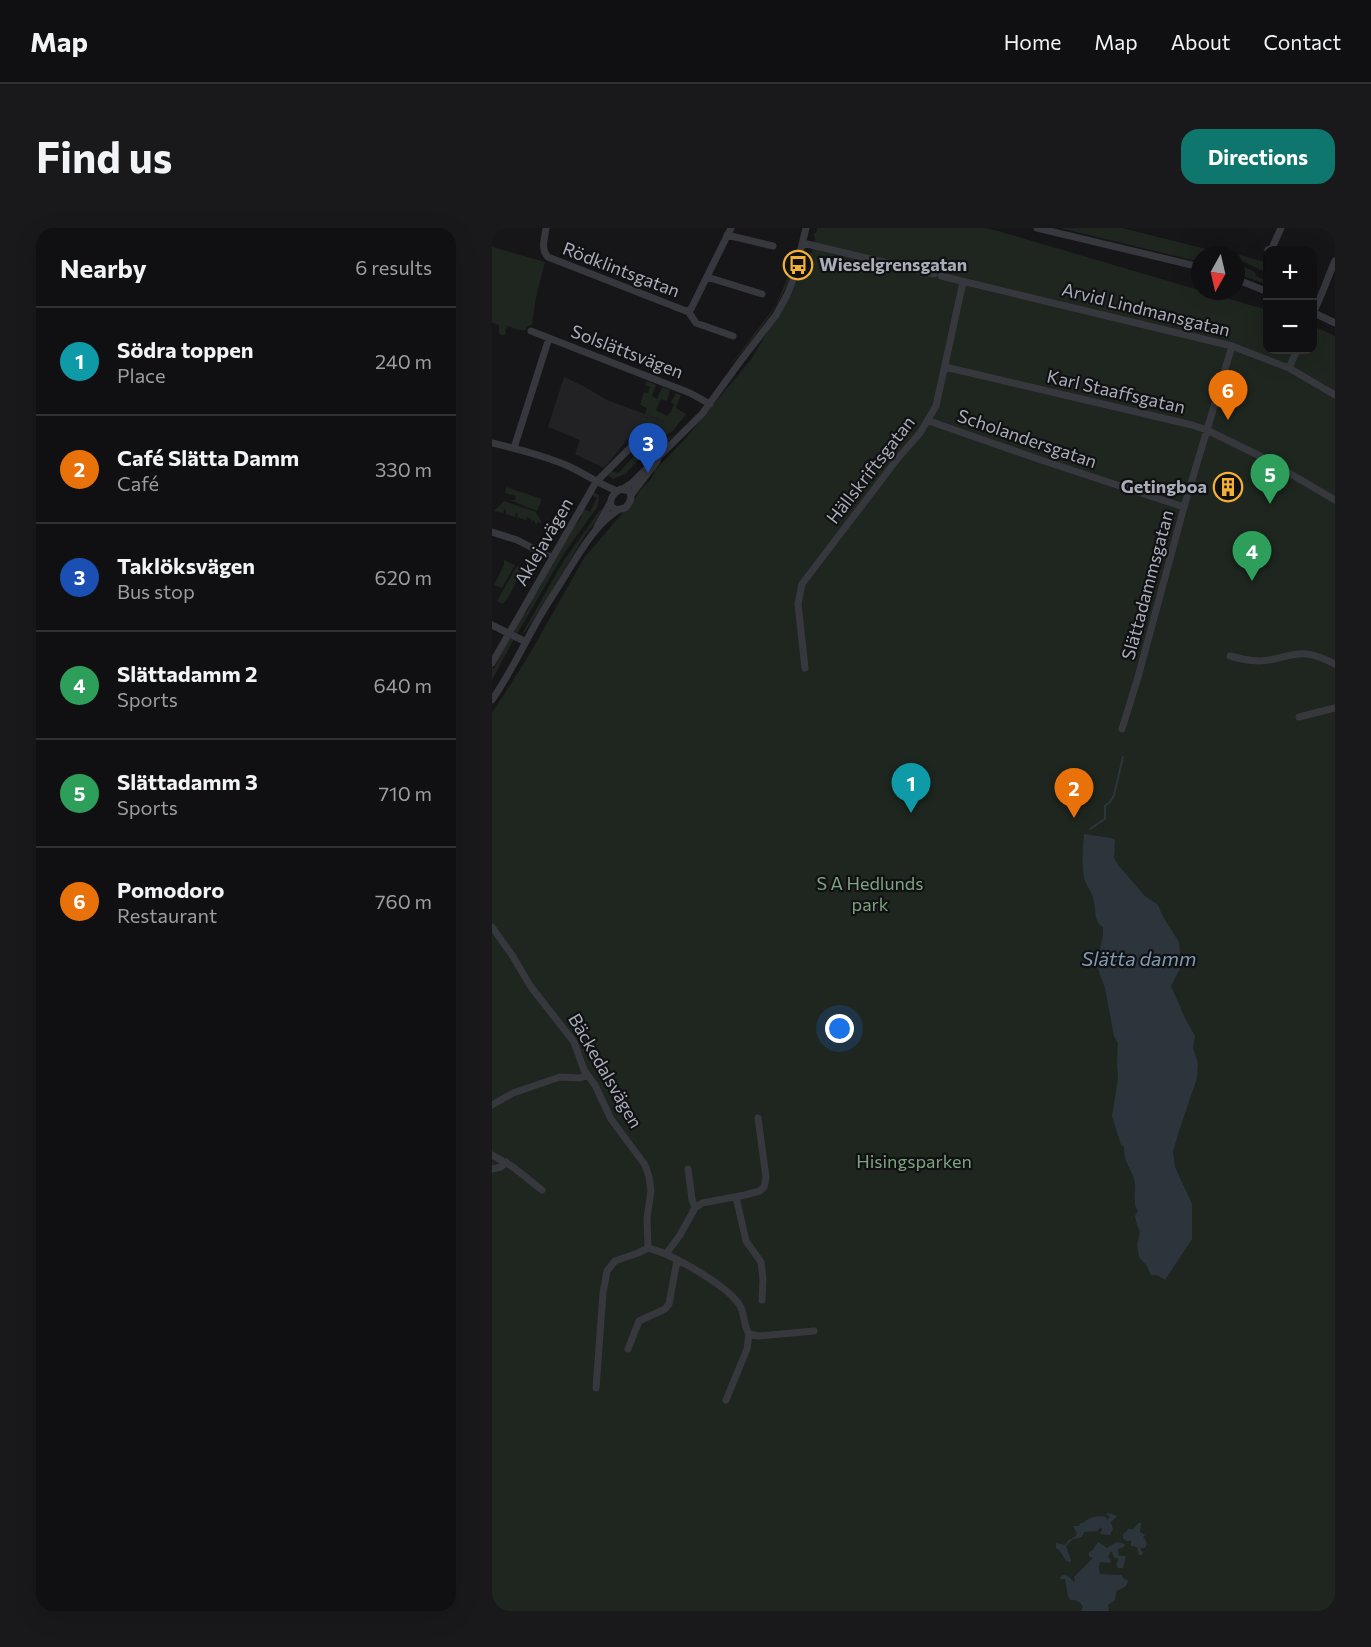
<!DOCTYPE html>
<html lang="en">
<head>
<meta charset="utf-8">
<style>
  :root { --surface:#101012; --page:#19191b; --text:#f1f3f6; --muted:#9c9d9f; --line:#303032; --accent:#0f766e }
  body { margin:0; font-family:Commissioner,sans-serif; background:var(--page); color:var(--text) }
  .controls { position:absolute; right:18px; top:18px; display:grid; overflow:hidden; border-radius:12px; box-shadow:0 6px 24px #0002 }
  .controls button { width:54px; height:54px; display:grid; place-items:center; padding:0; border:0; border-bottom:2px solid var(--line); background:var(--surface); color:var(--text); font:30px sans-serif }
  .compass { position:absolute; left:699px; top:18px; width:54px; height:54px; border-radius:50%; background:var(--surface); box-shadow:0 6px 24px #0002; rotate:188deg }
  .you { position:absolute; left:348px; top:801px; width:21px; height:21px; margin:-15px; border:4px solid #fff; border-radius:50%; background:#1a73e8; box-shadow:0 0 0 9px #1a73e833 }
  .badge { display:grid; place-items:center; width:39px; height:39px; border-radius:50%; background:var(--accent); color:#fff; font-size:20px; font-weight:700 }
  .pin { position:absolute; translate:-50% -50px; filter:drop-shadow(0 2px 3px #0008) }
  .pin::after { content:''; position:absolute; top:32px; width:21px; height:18px; background:inherit; clip-path:polygon(0 0,100% 0,50% 100%) }
  .list { margin:0; padding:0; list-style:none }
  h2 { display:flex; justify-content:space-between; align-items:center; height:78px; margin:0; padding:0 24px; font-size:26px }
  h2 small { font-size:20px; font-weight:400; color:var(--muted) }
  .list li { display:grid; grid-template-columns:39px 1fr auto; gap:18px; align-items:center; box-sizing:border-box; height:108px; padding:0 24px; border-top:2px solid var(--line) }
  .list b { display:block; font-size:22px; white-space:nowrap }
  .list p { margin:0; font-size:20px; white-space:nowrap; color:var(--muted) }
  .list em { font-size:20px; font-style:normal; color:var(--muted) }
  .map { position:relative; flex:none; width:843px; height:1383px; overflow:hidden; border-radius:18px }
  header { display:flex; align-items:center; gap:36px; box-sizing:border-box; height:84px; padding:0 30px; background:var(--surface); border-bottom:2px solid var(--line) }
  header strong { font-size:28px }
  nav { display:flex; gap:33px; margin-inline-start:auto; font-size:21px }
  .intro { display:flex; align-items:center; justify-content:space-between; box-sizing:border-box; height:144px; padding:0 36px }
  h1 { margin:0; font-size:42px }
  .button { padding:15px 27px; border-radius:18px; background:var(--accent); color:#fff; font-size:21px; font-weight:700 }
  main { display:flex; gap:36px; padding:0 36px }
  aside { flex:1; background:var(--surface); border-radius:18px; box-shadow:0 6px 24px #0002 }
  .map>svg:first-child { display:block }
</style>
</head>
<body>
<header>
<strong>Map</strong>
<nav><a>Home</a><a>Map</a><a>About</a><a>Contact</a></nav>
</header>
<div class="intro"><h1>Find us</h1><a class="button">Directions</a></div>
<main>
<aside>
<h2>Nearby<small>6 results</small></h2>
<ul class="list">
<li><span class="badge" style="background:#0f9aa8">1</span><div><b>Södra toppen</b><p>Place</p></div><em>240 m</em></li>
<li><span class="badge" style="background:#e8710a">2</span><div><b>Café Slätta Damm</b><p>Café</p></div><em>330 m</em></li>
<li><span class="badge" style="background:#1a4fb4">3</span><div><b>Taklöksvägen</b><p>Bus stop</p></div><em>620 m</em></li>
<li><span class="badge" style="background:#2e9e5b">4</span><div><b>Slättadamm 2</b><p>Sports</p></div><em>640 m</em></li>
<li><span class="badge" style="background:#2e9e5b">5</span><div><b>Slättadamm 3</b><p>Sports</p></div><em>710 m</em></li>
<li><span class="badge" style="background:#e8710a">6</span><div><b>Pomodoro</b><p>Restaurant</p></div><em>760 m</em></li>
</ul>
</aside>
<div class="map">
<svg width="843" height="1383" viewBox="0 0 843 1383">
  <rect width="100%" height="100%" fill="#161618"/>
  <!-- built -->
  <path fill="#222225" d="M 72,149 L 91,158 L 115,172 L 172,193 L 168,205 L 155,218 L 139,207 L 112,240 L 83,226 L 88,212 L 56,199 Z"/>
  <!-- green -->
  <path fill="#1e261f" d="M 325,0 L 492,0 L 499,1 L 775,82 L 776,122 L 820,122 L 821,98 L 843,108 L 843,1383 L 0,1383 L 0,485 L 37,427 L 92,330 L 144,269 C 148,259 160,254 163,242 L 194,210 L 260,130 L 307,50 L 312,29 L 310,43 L 317,32 L 315,28 L 320,24 L 323,10 L 321,6 L 324,5 Z
    M 568,0 L 630,0 L 718,22 L 728,27 L 708,27 L 708,34 Z
    M 0,19 L 53,34 L 44,69 L 40,97 L 34,99 L 34,102 L 27,102 L 15,98 L 13,107 L 9,107 L 7,105 L 7,97 L 0,95 Z
    M 731,22 L 772,34 L 774,36 L 775,45 L 744,30 L 744,27 L 738,27 Z
    M 744,35 L 763,44 L 764,48 L 775,53 L 775,56 L 744,46 Z
    M 300,39 L 301,42 C 288,80 263,108 238,138 L 243,131 L 284,77 Z
    M 155,153 L 164,157 L 160,168 L 165,171 L 170,159 L 178,162 L 175,173 L 169,171 L 164,182 L 175,188 L 179,184 L 182,176 L 179,174 L 184,165 L 189,167 L 184,180 L 194,186 L 181,203 L 165,213 L 133,246 L 121,251 L 116,247 L 119,243 L 126,245 L 149,221 L 149,218 L 152,215 L 155,217 L 168,205 L 172,193 L 153,186 L 155,180 L 148,177 L 152,164 L 156,165 L 158,159 L 153,157 Z
    M 151,189 L 164,193 L 167,199 L 165,204 L 157,212 L 144,202 L 144,199 L 147,199 L 150,194 L 146,198 L 145,196 Z
    M 181,207 L 182,207 L 154,236 L 152,233 L 166,217 Z
    M 14,259 L 50,271 L 45,283 L 18,272 L 23,272 L 24,268 L 13,265 Z
    M 101,264 L 107,267 L 106,278 L 73,324 L 25,406 L 23,404 C 23,395 29,389 35,383 C 38,379 38,374 40,370 C 42,363 42,367 46,363 C 48,360 49,357 51,354 L 50,352 L 71,316 L 73,315 L 79,305 L 79,302 L 89,290 L 89,286 L 92,281 L 98,284 L 105,270 L 100,267 Z
    M 12,273 L 44,284 L 49,293 L 49,295 L 46,294 L 44,297 L 42,292 L 39,295 L 40,292 L 35,289 L 34,292 L 25,289 L 26,286 L 24,285 L 23,289 L 14,286 L 14,282 L 12,281 L 11,285 L 2,283 Z
    M 108,282 L 110,282 L 106,290 L 92,309 L 54,372 L 33,404 L 30,406 L 72,332 Z
    M 12,332 L 23,337 L 10,360 L 2,357 L 12,337 Z
    M 25,338 L 31,340 L 17,368 L 11,376 L 5,373 Z
    M 18,411 L 22,411 L 0,452 L 0,440 L 2,440 C 8,431 10,420 18,411 Z"/>
  <!-- water -->
  <path fill="#2c353c" d="M 592,606 L 619,610 L 623,612 L 622,630 L 626,637 L 653,668 L 666,677 L 670,687 L 687,714 L 689,739 L 679,758 L 693,790 L 703,808 L 701,820 L 706,835 L 705,850 L 687,903 L 681,924 L 683,939 L 700,976 L 700,1011 L 673,1052 L 665,1047 L 659,1047 L 655,1038 L 647,1029 L 645,1017 L 648,1004 L 645,997 L 643,988 L 646,983 C 640,974 644,966 643,955 C 641,942 631,935 632,919 L 629,917 L 620,888 L 626,851 L 625,834 L 626,815 L 622,808 L 613,760 L 604,736 L 611,708 L 611,699 C 602,694 604,684 602,674 C 601,666 596,660 593,653 C 589,641 591,619 592,606 Z
    M 616,1285 L 625,1288 L 619,1294 L 621,1301 L 618,1307 L 608,1306 L 610,1302 L 609,1299 L 605,1303 L 592,1304 C 590,1311 588,1309 582,1311 C 579,1312 576,1316 574,1318 L 579,1332 L 579,1334 L 574,1333 L 568,1323 L 564,1320 L 564,1315 L 573,1317 L 577,1312 L 583,1309 L 585,1305 L 581,1298 L 587,1298 L 588,1295 L 591,1295 C 596,1289 607,1287 614,1289 L 615,1292 L 618,1289 L 614,1286 Z
    M 647,1295 L 649,1295 L 648,1304 L 653,1307 L 651,1310 L 653,1311 L 655,1316 L 653,1320 L 649,1320 L 649,1323 L 651,1324 L 650,1327 L 647,1327 L 645,1319 L 639,1318 L 639,1313 L 635,1313 L 631,1310 L 631,1306 L 637,1301 L 641,1301 Z
    M 606,1314 L 615,1320 L 625,1314 L 633,1316 L 632,1319 L 626,1321 L 627,1328 L 634,1328 L 631,1340 L 626,1340 L 624,1336 L 626,1333 L 626,1330 L 622,1330 L 620,1324 L 619,1323 L 616,1329 L 619,1332 L 618,1335 L 608,1334 L 607,1340 L 608,1346 L 629,1347 L 632,1351 L 636,1352 C 635,1361 629,1359 624,1364 L 623,1372 L 616,1377 L 617,1383 L 589,1383 L 591,1379 C 588,1373 585,1372 578,1372 L 576,1368 L 573,1351 L 568,1351 L 568,1349 L 571,1347 L 576,1348 L 582,1354 L 583,1352 L 582,1349 L 601,1330 L 597,1328 L 597,1324 L 600,1323 Z"/>
  <g fill="none" stroke-linecap="round" stroke-linejoin="round">
    <!-- stream -->
    <path stroke="#2c353c" stroke-width="2" d="M 598,601 L 613,591 L 613,578 L 618,574 L 622,567 L 631,529"/>
    <!-- minor -->
    <path stroke="#37383d" stroke-width="7" d="M 54,0 C 53,10 48,21 56,29 L 194,83 L 199,81 L 239,0
      M 545,0 L 708,39
      M 235,7 L 281,18
      M 311,15 L 442,46
      M 776,22 L 780,20 L 789,0
      M 449,48 L 740,118 L 797,140 L 843,167
      M 215,49 L 270,66
      M 744,51 L 776,64
      M 196,83 L 204,95 L 241,108
      M 820,84 L 843,95
      M 820,87 C 829,70 835,51 843,33
      M 39,103 L 198,165 L 218,176
      M 453,139 L 700,197 L 715,202 L 770,229 L 843,272
      M 797,140 L 805,122
      M 437,193 L 549,232 L 692,279
      M 0,215 C 25,221 50,227 74,237 C 92,245 107,256 125,263
      M 22,220 L 57,110
      M 129,261 L 137,263 C 141,269 138,275 133,280 L 124,282 L 119,278 C 117,271 122,264 129,261 Z
      M 131,261 L 140,255 L 210,186 L 250,131 L 284,87 L 295,67 L 302,50 L 314,0
      M 139,267 L 165,233
      M 105,299 L 118,275
      M 0,304 L 25,312 L 60,330
      M 0,397 L 34,414
      M 738,428 C 753,432 767,435 782,431 C 793,429 804,424 815,426 C 824,427 835,432 843,436
      M 0,435 L 104,254 L 141,217
      M 313,440 L 306,376 L 310,356 L 406,230 L 428,205 L 444,178 L 471,54
      M 0,472 C 17,447 30,421 44,395 C 54,377 66,360 76,343 C 90,321 104,296 126,282
      M 807,489 L 843,480
      M 630,501 L 646,449 L 692,279 L 740,118
      M 0,699 L 20,727 L 39,759 L 82,814 L 92,842 L 103,857 L 119,891 L 153,937 L 157,949 L 159,963 L 155,990 L 156,1020 C 178,1025 233,1056 247,1076 C 253,1085 251,1097 257,1106 L 267,1108 L 322,1103
      M 0,877 L 21,865 L 68,849 L 88,850 L 95,847
      M 0,927 L 21,939 L 50,962
      M 0,941 L 9,939 L 14,934
      M 196,941 L 200,971 L 203,980
      M 244,969 L 254,1013 L 269,1034 L 271,1051 L 270,1072
      M 174,1026 L 188,1007 L 203,980 L 210,975 L 253,967 L 268,963 L 272,959 L 274,949 L 266,890
      M 136,1121 L 147,1093 L 173,1081 L 177,1076 L 185,1033
      M 104,1160 L 111,1065 L 115,1043 L 123,1033 L 146,1025 L 156,1020
      M 234,1172 L 255,1121 L 257,1106"/>
  </g>
  <!-- icons -->
  <defs>
    <g id="bus-ring" transform="scale(1.5)"><circle r="9.5" fill="#111113" stroke="#f2b134" stroke-width="1.5"/><path d="M-5-6H5V4H4V6H2V4H-2V6H-4V4H-5ZM-3.5-4V0h7V-4ZM-3.5 1.2v1.5H-2V1.2ZM2 1.2v1.5H3.5V1.2Z" fill="#f2b134"/></g>
    <g id="building-ring" transform="scale(1.5)"><circle r="9.5" fill="#111113" stroke="#f2b134" stroke-width="1.5"/><path d="M-4-6H4V6H1V3H-1V6H-4ZM-2.5-4.3h1.7v1.8h-1.7ZM.8-4.3h1.7v1.8H.8ZM-2.5-1h1.7V.8h-1.7ZM.8-1h1.7V.8H.8Z" fill="#f2b134"/></g>
  </defs>
  <g fill-rule="evenodd">
    <use href="#bus-ring" x="306" y="37"/>
    <use href="#building-ring" x="736" y="259"/>
  </g>
  <g text-anchor="middle" stroke-width="4.5" stroke-linejoin="round" paint-order="stroke">
    <!-- poi labels -->
    <g font-size="18" font-weight="bold" fill="#a8adb8" stroke="#111113" text-anchor="start">
      <text x="327" y="43">Wieselgrensgatan</text>
      <text x="715" y="265" text-anchor="end">Getingboa</text>
    </g>
    <!-- street labels -->
    <g font-size="18" fill="#a8adb8" stroke="#111113">
      <text transform="translate(129 42) rotate(21)" y="6">Rödklintsgatan</text>
      <text transform="translate(654 82) rotate(14)" y="6">Arvid Lindmansgatan</text>
      <text transform="translate(135 124) rotate(21)" y="6">Solslättsvägen</text>
      <text transform="translate(624 164) rotate(13)" y="6">Karl Staaffsgatan</text>
      <text transform="translate(535 211) rotate(19)" y="6">Scholandersgatan</text>
      <text transform="translate(379 242) rotate(-52)" y="6">Hällskriftsgatan</text>
      <text transform="translate(52 314) rotate(-60)" y="6">Aklejavägen</text>
      <text transform="translate(656 357) rotate(-75)" y="6">Slättadammsgatan</text>
      <text transform="translate(113 843) rotate(60)" y="6">Bäckedalsvägen</text>
    </g>
    <!-- park labels -->
    <g font-size="18" fill="#7fa381" stroke="#111113">
      <text x="378" y="662">S A Hedlunds<tspan x="378" dy="21">park</tspan></text>
      <text x="422" y="940">Hisingsparken</text>
    </g>
    <!-- water labels -->
    <g font-size="20" font-style="italic" fill="#7f9bb3" stroke="#111113">
      <text x="647" y="738">Slätta damm</text>
    </g>
  </g>
</svg>
<div class="controls">
<button>+</button>
<button>−</button>
</div>
<svg class="compass" viewBox="-18 -18 36 36"><path d="M0-13l5 13h-10z" fill="#e53935"/><path d="M0 13l5-13h-10z" fill="#9c9d9f"/></svg>
<div class="you"></div>
<div class="pin badge" style="left:419px;top:585px;background:#0f9aa8">1</div>
<div class="pin badge" style="left:582px;top:590px;background:#e8710a">2</div>
<div class="pin badge" style="left:156px;top:245px;background:#1a4fb4">3</div>
<div class="pin badge" style="left:760px;top:353px;background:#2e9e5b">4</div>
<div class="pin badge" style="left:778px;top:276px;background:#2e9e5b">5</div>
<div class="pin badge" style="left:736px;top:192px;background:#e8710a">6</div>
</div>
</main>
</body>
</html>
